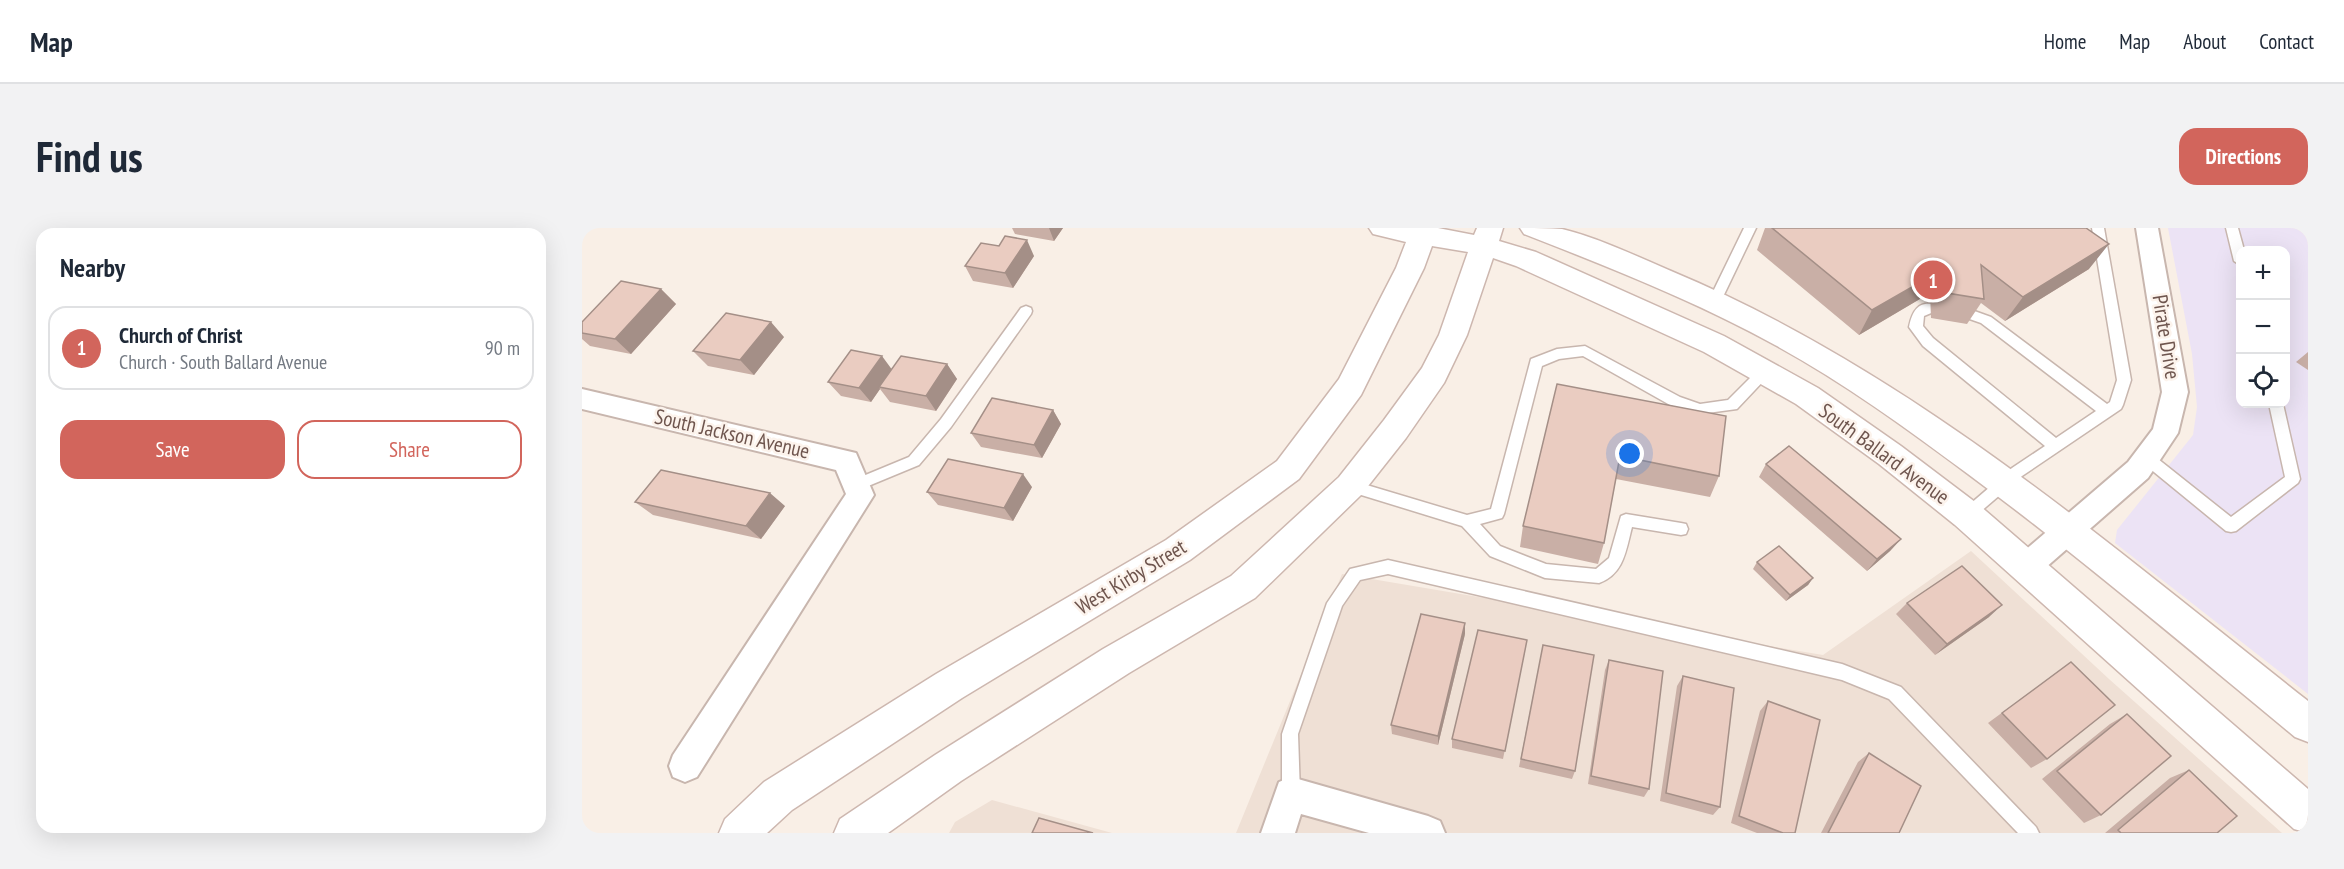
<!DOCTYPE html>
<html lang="en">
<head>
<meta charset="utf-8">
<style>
  :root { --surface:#fff; --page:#f2f2f3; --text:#1f2937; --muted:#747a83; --line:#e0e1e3; --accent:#d2655c }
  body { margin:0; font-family:"PT Sans Narrow",sans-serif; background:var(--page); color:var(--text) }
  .controls { position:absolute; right:18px; top:18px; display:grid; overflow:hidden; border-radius:12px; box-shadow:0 6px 24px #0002 }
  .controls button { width:54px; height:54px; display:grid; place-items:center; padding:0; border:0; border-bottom:2px solid var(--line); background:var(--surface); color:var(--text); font:30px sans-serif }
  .you { position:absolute; left:1048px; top:226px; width:21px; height:21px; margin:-15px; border:4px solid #fff; border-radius:50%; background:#1a73e8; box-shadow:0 0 0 9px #1a73e833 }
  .badge { display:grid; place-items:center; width:39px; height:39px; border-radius:50%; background:var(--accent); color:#fff; font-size:20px; font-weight:700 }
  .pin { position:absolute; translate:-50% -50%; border:3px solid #fff; box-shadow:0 2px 6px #0006 }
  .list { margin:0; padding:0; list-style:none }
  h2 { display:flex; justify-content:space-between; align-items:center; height:78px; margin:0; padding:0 24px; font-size:26px }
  h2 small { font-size:20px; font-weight:400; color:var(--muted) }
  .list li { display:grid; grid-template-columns:39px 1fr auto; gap:18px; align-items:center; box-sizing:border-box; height:84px; margin:0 12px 12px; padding:0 12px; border:2px solid var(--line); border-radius:18px }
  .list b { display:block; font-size:22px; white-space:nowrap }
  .list p { margin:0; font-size:20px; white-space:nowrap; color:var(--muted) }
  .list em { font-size:20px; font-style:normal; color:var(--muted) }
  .actions { display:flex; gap:12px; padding:18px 24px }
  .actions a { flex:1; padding:14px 0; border:2px solid var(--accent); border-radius:18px; text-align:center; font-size:21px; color:var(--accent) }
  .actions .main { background:var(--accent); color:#fff }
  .icon { flex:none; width:33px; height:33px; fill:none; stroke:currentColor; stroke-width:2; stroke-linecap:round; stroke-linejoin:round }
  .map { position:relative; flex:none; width:1726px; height:605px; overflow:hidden; border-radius:18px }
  header { display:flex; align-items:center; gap:36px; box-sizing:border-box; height:84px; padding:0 30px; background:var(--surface); border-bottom:2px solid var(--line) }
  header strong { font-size:28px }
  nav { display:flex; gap:33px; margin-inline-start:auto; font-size:21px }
  .intro { display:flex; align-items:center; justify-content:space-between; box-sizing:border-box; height:144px; padding:0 36px }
  h1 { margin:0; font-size:42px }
  .button { padding:15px 27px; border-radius:18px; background:var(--accent); color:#fff; font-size:21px; font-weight:700 }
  main { display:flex; gap:36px; padding:0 36px }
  aside { flex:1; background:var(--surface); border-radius:18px; box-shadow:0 6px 24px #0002 }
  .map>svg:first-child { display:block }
</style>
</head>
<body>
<header>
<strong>Map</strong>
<nav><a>Home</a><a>Map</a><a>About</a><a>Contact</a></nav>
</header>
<div class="intro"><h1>Find us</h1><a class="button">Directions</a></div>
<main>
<aside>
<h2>Nearby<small></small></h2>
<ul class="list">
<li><span class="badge">1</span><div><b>Church of Christ</b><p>Church · South Ballard Avenue</p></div><em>90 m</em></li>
</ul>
<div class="actions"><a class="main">Save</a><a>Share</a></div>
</aside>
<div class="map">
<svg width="1726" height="605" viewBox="0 0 1726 605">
  <rect width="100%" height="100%" fill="#f9efe6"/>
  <!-- residential -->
  <path fill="#efe0d5" d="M 1389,323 L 1527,451 L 1700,605 L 654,605 L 760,346 L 1241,427 Z
    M 410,572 L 530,605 L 367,605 L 373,594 Z"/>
  <!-- education -->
  <path fill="#ece3f5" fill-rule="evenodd" d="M 1586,0 L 1726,0 L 1726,466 L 1533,315 L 1535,302 L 1611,207 L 1615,179 L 1610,126 ZM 1658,22 L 1704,22 L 1704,176 L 1658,176 Z"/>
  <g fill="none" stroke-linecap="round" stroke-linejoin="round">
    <!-- lane casing -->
    <g stroke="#c8b6ae" stroke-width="3">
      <path id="lane" d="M 1162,0 L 1174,0 L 1138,75 L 1128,75 L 1127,72 Z
        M 1510,0 L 1522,0 L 1549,152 L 1541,177 L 1539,181 L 1440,248 L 1390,291 L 1385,293 L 1380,291 L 1378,287 L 1380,283 L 1430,240 L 1463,218 L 1341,118 L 1327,99 C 1330,84 1336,72 1354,77 L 1355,80 L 1354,83 L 1342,88 L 1341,98 L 1351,110 L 1474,210 L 1514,183 L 1399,95 L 1379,88 L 1378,85 L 1384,80 L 1409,89 L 1525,176 L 1528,174 L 1535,152 Z
        M 1644,0 L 1656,0 L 1662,22 L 1658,22 L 1658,37 L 1652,33 Z
        M 444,78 L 449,80 L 450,83 L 449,86 L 369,199 L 337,237 L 279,261 L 269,261 L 267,257 L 269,253 L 327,229 L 359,191 L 439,80 Z
        M 1003,118 L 1098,169 L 1118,176 L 1146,172 L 1177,141 L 1182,140 L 1189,145 L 1155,181 L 1118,186 L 1088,177 L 1001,128 L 977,131 L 960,138 L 922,286 L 920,290 L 898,296 L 918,318 L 964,336 L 1014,341 L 1027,330 L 1039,288 L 1044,286 L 1099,295 L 1104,296 L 1106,301 L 1104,306 L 1099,307 L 1050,299 C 1044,322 1042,346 1017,355 L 963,350 L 908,328 L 880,298 L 763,262 L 761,258 L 763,254 L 768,252 L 885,287 L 909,281 L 949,131 L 975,121 Z
        M 1687,176 L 1701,176 L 1718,251 L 1716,255 L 1654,303 L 1649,304 L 1644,303 L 1561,235 L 1559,231 L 1561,227 L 1571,227 L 1649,289 L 1703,249 Z
        M 806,332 L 1260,436 L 1319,459 L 1454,599 L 1457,605 L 1436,605 L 1307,471 L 1260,452 L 806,346 L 778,352 L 760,378 L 716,506 L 718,566 L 715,572 L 709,575 L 703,572 L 700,566 L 700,506 L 745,375 L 768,341 Z"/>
    </g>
    <!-- street casing -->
    <g stroke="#c8b6ae" stroke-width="4">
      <path id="street" d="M 1554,0 L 1576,0 L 1606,164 L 1596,205 L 1566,250 L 1454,348 L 1444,352 L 1434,348 L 1429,339 L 1434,330 L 1546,234 L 1571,201 L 1580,164 Z
        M 0,161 L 274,225 L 292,267 L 115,549 L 103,554 L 91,549 L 87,538 L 91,527 L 264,266 L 254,242 L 0,181 Z
        M 709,549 L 846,588 L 858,593 L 863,605 L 787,605 L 719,586 L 713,605 L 679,605 L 697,554 Z"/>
    </g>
    <!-- secondary casing -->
    <g stroke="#cdb7af" stroke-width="3">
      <path id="secondary" d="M 787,0 L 856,0 L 892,7 L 895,0 L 921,0 L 917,13 L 954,24 L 1142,108 L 1236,160 L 1319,218 L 1397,277 L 1726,561 L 1726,605 L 1712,601 L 1373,297 L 1297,236 L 1214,176 L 1122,124 L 934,38 L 911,30 L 885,107 L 862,155 L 824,210 L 779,267 L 673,370 L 547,445 L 379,553 L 306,605 L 252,605 L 258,591 L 353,527 L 521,421 L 649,348 L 757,249 L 802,192 L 840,140 L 857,107 L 886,24 L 850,18 L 842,40 L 779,167 L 717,251 L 608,332 L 380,470 L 210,582 L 185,605 L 137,605 L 143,591 L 182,554 L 354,446 L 584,312 L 695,233 L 757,151 L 814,40 L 824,14 L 791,6 Z
        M 938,0 C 951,0 967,0 980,1 C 1017,10 1054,28 1089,43 C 1327,142 1525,315 1726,473 L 1726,514 L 1713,509 C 1605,420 1498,329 1386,246 C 1324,200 1261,154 1193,117 C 1113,73 1027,39 942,6 Z"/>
    </g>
    <!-- lane -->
    <use href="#lane" fill="#fff" fill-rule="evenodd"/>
    <!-- street -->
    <use href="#street" fill="#fff" fill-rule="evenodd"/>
    <!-- secondary -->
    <use href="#secondary" fill="#fff" fill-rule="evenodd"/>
  </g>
  <!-- wall -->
  <path fill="#c9afa6" d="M 430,0 L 481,0 L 472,13 L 433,6 Z
    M 1183,0 L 1504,0 L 1507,41 L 1423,93 L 1399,75 L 1385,96 L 1349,90 L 1348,65 L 1277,107 L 1175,22 Z
    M 417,18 L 452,28 L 431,60 L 391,53 L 383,38 Z
    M 79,61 L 94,76 L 49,126 L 8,118 L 0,111 L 0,94 Z
    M 202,109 L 172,147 L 126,138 L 111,123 Z
    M 1726,124 L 1726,142 L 1714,134 Z
    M 365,136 L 375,151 L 354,183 L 308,174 L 298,161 L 289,174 L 259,168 L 246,154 L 310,141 Z
    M 975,156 L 1137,248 L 1128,269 L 1034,251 L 1022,315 L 1016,336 L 938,319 L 941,298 Z
    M 471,182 L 479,196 L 460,230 L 399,219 L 389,205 Z
    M 1184,236 L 1319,311 L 1308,323 L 1285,343 L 1177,249 Z
    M 450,259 L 431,293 L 356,277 L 345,264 Z
    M 53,274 L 203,278 L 179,311 L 71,287 Z
    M 1175,334 L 1231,350 L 1226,357 L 1204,373 L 1171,341 Z
    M 1325,375 L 1407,389 L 1353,427 L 1314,386 Z
    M 883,406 L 856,517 L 810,506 L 809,497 Z
    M 945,412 L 921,531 L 870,520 L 870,511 Z
    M 961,417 L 993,543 L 990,551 L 937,539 Z
    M 1027,432 L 1067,561 L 1062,569 L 1006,556 L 1023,442 Z
    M 1489,434 L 1465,531 L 1449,540 L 1406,495 Z
    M 1101,448 L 1138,579 L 1131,587 L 1078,573 L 1095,458 Z
    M 1186,473 L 1213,605 L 1175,605 L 1149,595 L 1178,483 Z
    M 1545,486 L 1519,587 L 1502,595 L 1460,551 L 1528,496 Z
    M 1287,525 L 1317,605 L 1239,605 L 1276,534 Z
    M 1607,542 L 1635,605 L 1523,605 L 1588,550 Z"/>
  <!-- shaded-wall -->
  <path fill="#a48f87" d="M 467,0 L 481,0 L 472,13 Z
    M 445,12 L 452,28 L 431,60 L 423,45 Z
    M 1527,16 L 1507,41 L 1423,93 L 1441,69 Z
    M 1363,40 L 1348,65 L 1277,107 L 1290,82 Z
    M 79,61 L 94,76 L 49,126 L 33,111 Z
    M 189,94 L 202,109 L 172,147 L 158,132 Z
    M 300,128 L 311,143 L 297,159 L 298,161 L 289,174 L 277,160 Z
    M 365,136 L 375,151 L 354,183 L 344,168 Z
    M 471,182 L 479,196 L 460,230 L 452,217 Z
    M 441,246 L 450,259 L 431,293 L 422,280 Z
    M 188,265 L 203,278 L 179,311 L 164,298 Z
    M 1319,311 L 1308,323 L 1285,343 L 1295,331 Z
    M 1231,350 L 1226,357 L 1204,373 L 1208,367 Z
    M 1420,377 L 1407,389 L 1353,427 L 1365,416 Z
    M 883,395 L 883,406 L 856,517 L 856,508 Z"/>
  <!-- building -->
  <path fill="#eaccc1" stroke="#a48f87" stroke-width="1.5" d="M 1190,0 L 1504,0 L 1527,16 L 1441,69 L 1399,37 L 1402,71 L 1365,65 L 1363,40 L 1290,82 Z
    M 423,8 L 445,12 L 423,45 L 383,38 L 399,15 L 417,18 Z
    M 39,53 L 79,61 L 33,111 L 0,105 L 0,94 Z
    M 144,85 L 189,94 L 158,132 L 111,123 Z
    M 269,122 L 300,128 L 277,160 L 246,154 Z
    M 319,128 L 365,136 L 344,168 L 297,159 Z
    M 975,156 L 1144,188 L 1137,248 L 1038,228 L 1022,315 L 941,298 Z
    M 410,170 L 471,182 L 452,217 L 389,205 Z
    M 1207,218 L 1319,311 L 1295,331 L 1184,236 Z
    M 366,231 L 441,246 L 422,280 L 345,264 Z
    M 79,242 L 188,265 L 164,298 L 53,274 Z
    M 1197,318 L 1231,350 L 1208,367 L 1175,334 Z
    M 1380,338 L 1420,377 L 1365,416 L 1325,375 Z
    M 839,386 L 883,395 L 856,508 L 809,497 Z
    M 896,402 L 945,412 L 923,523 L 870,511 Z
    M 961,417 L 1012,427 L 993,543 L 939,531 Z
    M 1027,432 L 1081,443 L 1067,561 L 1009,548 Z
    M 1489,434 L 1533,477 L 1465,531 L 1420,485 Z
    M 1101,448 L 1152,460 L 1138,579 L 1084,565 Z
    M 1186,473 L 1238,492 L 1213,605 L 1201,605 L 1157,588 Z
    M 1545,486 L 1589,528 L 1519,587 L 1475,543 Z
    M 1287,525 L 1339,558 L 1317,605 L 1246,605 Z
    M 1607,542 L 1655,588 L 1635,605 L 1539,605 L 1536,602 Z
    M 457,590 L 511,605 L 450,605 Z"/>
  <g text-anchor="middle" stroke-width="5" stroke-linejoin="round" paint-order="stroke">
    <!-- street labels -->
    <g font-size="21" fill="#6e554e" stroke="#fcf3ec">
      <text transform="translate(1584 109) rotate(81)" y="7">Pirate Drive</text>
      <text transform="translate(150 206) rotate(13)" y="7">South Jackson Avenue</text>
      <text transform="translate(1302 226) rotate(36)" y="7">South Ballard Avenue</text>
      <text transform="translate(549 349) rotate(-31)" y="7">West Kirby Street</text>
    </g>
  </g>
</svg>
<div class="controls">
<button>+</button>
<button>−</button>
<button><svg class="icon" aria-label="locate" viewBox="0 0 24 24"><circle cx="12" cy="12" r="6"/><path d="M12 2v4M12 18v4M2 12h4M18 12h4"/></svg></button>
</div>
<div class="you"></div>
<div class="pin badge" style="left:1351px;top:52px">1</div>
</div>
</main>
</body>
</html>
